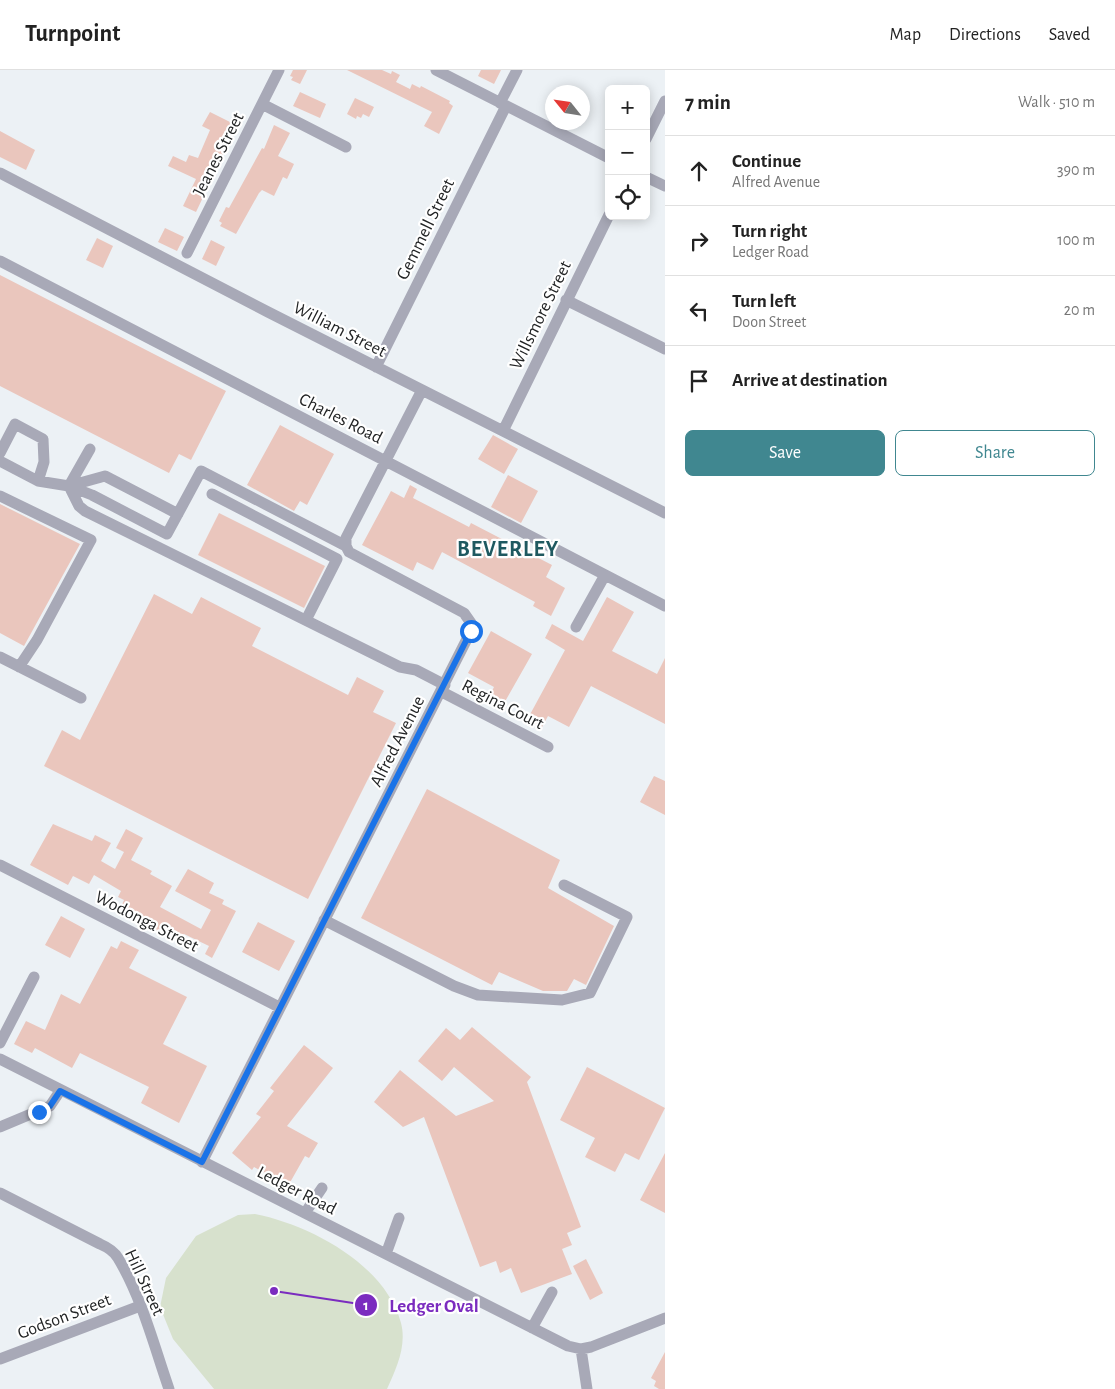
<!DOCTYPE html>
<html lang="en">
<head>
<meta charset="utf-8">
<style>
  :root { --surface:#fff; --page:#f6f6f6; --text:#222; --muted:#767676; --line:#e0e0e0; --accent:#408790 }
  body { margin:0; font-family:"Alegreya Sans",sans-serif; background:var(--page); color:var(--text) }
  .controls { position:absolute; right:15px; top:15px; display:grid; overflow:hidden; border-radius:8px; box-shadow:0 2px 12px #0003 }
  .controls button { width:45px; height:45px; display:grid; place-items:center; padding:0; border:0; border-bottom:1px solid var(--line); background:var(--surface); color:var(--text); font:25px sans-serif }
  .compass { position:absolute; left:545px; top:15px; width:45px; height:45px; border-radius:50%; background:var(--surface); box-shadow:0 2px 12px #0003; rotate:300deg }
  .stop { position:absolute; width:15px; height:15px; margin:-11px; border:4px solid #1a73e8; border-radius:50%; background:#fff }
  .stop.end { background:#1a73e8; border-color:#fff; box-shadow:0 1px 5px #0008 }
  .list { margin:0; padding:0; list-style:none }
  h2 { display:flex; justify-content:space-between; align-items:center; height:65px; margin:0; padding:0 20px; font-size:21px }
  h2 small { font-size:16px; font-weight:400; color:var(--muted) }
  .list li { display:grid; grid-template-columns:32px 1fr auto; gap:15px; align-items:center; box-sizing:border-box; height:70px; padding:0 20px; border-top:1px solid var(--line) }
  .list b { display:block; font-size:19px; white-space:nowrap }
  .list p { margin:0; font-size:16px; white-space:nowrap; color:var(--muted) }
  .list em { font-size:16px; font-style:normal; color:var(--muted) }
  .actions { display:flex; gap:10px; padding:15px 20px }
  .actions a { flex:1; padding:11px 0; border:1px solid var(--accent); border-radius:8px; text-align:center; font-size:18px; color:var(--accent) }
  .actions .main { background:var(--accent); color:#fff }
  .icon { flex:none; width:28px; height:28px; fill:none; stroke:currentColor; stroke-width:2; stroke-linecap:round; stroke-linejoin:round }
  .map { position:relative; flex:none; width:665px; height:1319px; overflow:hidden }
  header { display:flex; align-items:center; gap:30px; box-sizing:border-box; height:70px; padding:0 25px; background:var(--surface); border-bottom:1px solid var(--line) }
  header strong { font-size:24px }
  nav { display:flex; gap:28px; margin-inline-start:auto; font-size:18px }
  main { display:flex }
  aside { flex:1; background:var(--surface) }
  .map>svg:first-child { display:block }
</style>
</head>
<body>
<header>
<strong>Turnpoint</strong>
<nav><a>Map</a><a>Directions</a><a>Saved</a></nav>
</header>
<main>
<div class="map">
<svg width="665" height="1319" viewBox="0 0 665 1319">
  <rect width="100%" height="100%" fill="#ecf1f5"/>
  <!-- green -->
  <path fill="#d7e1cd" d="M 255,1144 C 310,1155 385,1194 401,1253 C 407,1276 396,1299 387,1319 L 214,1319 L 173,1269 L 160,1237 L 166,1208 L 196,1166 L 238,1145 Z"/>
  <!-- building -->
  <path fill="#eac6bd" d="M 293,0 L 307,0 L 300,14 L 291,10 L 293,7 L 290,6 Z
    M 347,0 L 382,0 L 391,4 L 392,1 L 400,5 L 396,12 L 410,19 L 412,14 L 420,18 L 421,16 L 450,31 L 449,33 L 453,36 L 439,64 L 424,56 L 432,42 Z
    M 481,0 L 501,0 L 494,14 L 478,6 Z
    M 300,22 L 326,34 L 320,48 L 293,36 Z
    M 355,28 L 374,37 L 369,47 L 363,44 L 361,48 L 357,46 L 356,49 L 347,44 Z
    M 210,42 L 234,54 L 224,74 L 227,75 L 221,90 L 216,88 L 202,119 L 206,121 L 196,142 L 183,136 L 196,109 L 168,96 L 173,86 L 186,92 L 189,85 L 198,88 L 210,60 L 202,56 Z
    M 274,55 L 290,63 L 278,86 L 294,94 L 287,109 L 283,107 L 274,126 L 262,120 L 259,123 L 236,164 L 220,156 L 222,153 L 219,151 L 226,137 L 229,138 L 262,78 L 264,79 Z
    M 0,61 L 35,80 L 26,100 L 0,87 Z
    M 165,158 L 184,167 L 177,181 L 158,172 Z
    M 97,168 L 113,176 L 103,198 L 86,190 Z
    M 211,170 L 225,177 L 216,196 L 202,189 Z
    M 0,205 L 226,321 L 191,390 L 179,384 L 169,403 L 0,316 Z
    M 280,355 L 334,384 L 307,435 L 300,431 L 294,441 L 247,415 Z
    M 493,365 L 518,379 L 504,404 L 478,389 Z
    M 508,405 L 538,421 L 521,453 L 491,437 Z
    M 410,415 L 417,419 L 413,428 L 469,457 L 471,453 L 552,495 L 546,507 L 565,518 L 551,546 L 533,536 L 535,532 L 442,482 L 433,500 L 417,492 L 413,501 L 362,475 L 391,421 L 404,428 Z
    M 0,434 L 80,474 L 24,576 L 0,563 Z
    M 219,443 L 325,496 L 304,538 L 198,485 Z
    M 154,524 L 192,544 L 201,527 L 261,558 L 252,576 L 348,625 L 357,607 L 384,621 L 373,642 L 396,653 L 308,829 L 44,696 L 62,660 L 80,670 Z
    M 607,527 L 634,542 L 612,581 L 657,604 L 665,588 L 665,654 L 591,616 L 569,657 L 548,646 L 542,657 L 527,650 L 565,580 L 545,568 L 552,554 L 583,571 Z
    M 491,561 L 532,584 L 503,635 L 489,627 L 494,617 L 468,603 Z
    M 654,706 L 665,711 L 665,745 L 640,732 Z
    M 427,719 L 560,790 L 548,818 L 614,856 L 586,915 L 574,909 L 567,921 L 543,921 L 499,902 L 492,915 L 361,848 Z
    M 53,754 L 92,771 L 95,765 L 111,773 L 101,791 L 115,799 L 124,782 L 116,778 L 126,759 L 143,768 L 131,790 L 152,801 L 150,804 L 172,816 L 160,837 L 201,859 L 211,840 L 175,821 L 188,799 L 214,813 L 209,823 L 224,830 L 222,834 L 236,841 L 212,888 L 205,884 L 209,876 L 184,864 L 179,872 L 133,849 L 135,844 L 121,837 L 124,830 L 118,827 L 121,821 L 94,805 L 89,814 L 73,806 L 68,815 L 30,795 Z
    M 61,846 L 85,859 L 70,888 L 45,875 Z
    M 258,852 L 295,871 L 279,901 L 242,882 Z
    M 121,871 L 139,880 L 129,898 L 187,927 L 163,974 L 207,996 L 179,1053 L 141,1033 L 149,1017 L 80,983 L 72,998 L 35,978 L 32,983 L 14,974 L 26,951 L 45,960 L 61,924 L 80,934 L 111,876 L 117,879 Z
    M 472,957 L 531,1007 L 527,1012 L 581,1157 L 567,1163 L 572,1175 L 562,1179 L 572,1204 L 521,1223 L 511,1198 L 500,1203 L 496,1191 L 480,1197 L 424,1047 L 403,1057 L 374,1032 L 400,1000 L 456,1046 L 494,1031 L 454,997 L 442,1011 L 418,991 L 446,958 L 460,970 Z
    M 304,975 L 333,998 L 287,1056 L 318,1073 L 309,1088 L 305,1086 L 288,1116 L 254,1097 L 252,1100 L 232,1083 L 261,1047 L 256,1044 L 274,1021 L 270,1018 Z
    M 587,997 L 665,1038 L 639,1090 L 625,1083 L 615,1102 L 585,1087 L 595,1068 L 560,1050 Z
    M 665,1083 L 665,1143 L 640,1130 Z
    M 586,1189 L 603,1223 L 590,1230 L 573,1196 Z
    M 665,1282 L 665,1319 L 659,1319 L 654,1316 L 656,1311 L 651,1308 Z"/>
  <g fill="none" stroke-linecap="round" stroke-linejoin="round">
    <!-- minor -->
    <path stroke="#a8a9b7" stroke-width="11" d="M 436,0 L 609,88
      M 500,33 L 517,0
      M 262,34 L 346,77
      M 646,69 L 665,31
      M 0,103 L 268,242 L 665,443
      M 646,107 L 665,116
      M 187,183 L 279,0
      M 0,191 L 665,536
      M 566,230 L 665,279
      M 376,297 L 506,36
      M 503,361 L 609,145
      M 0,383 L 15,354 L 43,369 L 44,392 L 38,411
      M 0,391 L 38,411 L 69,416 L 92,425 L 167,464 L 201,401 L 346,476
      M 69,416 L 79,436 L 85,441 L 400,597 L 416,600 L 445,615
      M 69,416 L 105,406 L 178,444
      M 69,416 L 90,379
      M 212,424 L 337,489 L 306,550
      M 0,426 L 91,470 L 37,570 L 19,597
      M 576,557 L 605,505
      M 0,587 L 81,628
      M 442,622 L 548,677
      M 0,795 L 279,937
      M 324,850 L 454,916 L 478,925 L 562,930 L 590,923 L 627,847 L 564,815
      M 0,973 L 34,907
      M 0,989 L 568,1276 L 581,1279 L 591,1277 L 665,1248
      M 0,1057 L 50,1036 L 60,1021
      M 202,1092 L 471,561 L 471,553 L 464,543 L 349,482 L 346,476 L 346,468 L 422,320
      M 0,1123 L 100,1174 C 107,1177 114,1181 118,1188 C 142,1228 154,1276 169,1319
      M 305,1143 L 322,1118
      M 386,1184 L 399,1148
      M 532,1258 L 552,1222
      M 581,1279 L 587,1319
      M 0,1289 L 140,1236"/>
  </g>
  <g fill="none" stroke-linecap="round" stroke-linejoin="round">
    <!-- route -->
    <path stroke="#1a73e8" stroke-width="6" d="M 39,1042 L 50,1036 L 60,1021 L 202,1092 L 471,561"/>
  </g>
  <g text-anchor="middle" stroke-width="4.5" stroke-linejoin="round" paint-order="stroke">
    <!-- street labels -->
    <g font-size="18" fill="#222425" stroke="#fff">
      <text transform="translate(218 84) rotate(-63)" y="6">Jeanes Street</text>
      <text transform="translate(425 159) rotate(-64)" y="6">Gemmell Street</text>
      <text transform="translate(540 245) rotate(-64)" y="6">Willsmore Street</text>
      <text transform="translate(340 259) rotate(27)" y="6">William Street</text>
      <text transform="translate(341 348) rotate(27)" y="6">Charles Road</text>
      <text transform="translate(503 634) rotate(27)" y="6">Regina Court</text>
      <text transform="translate(397 671) rotate(-63)" y="6">Alfred Avenue</text>
      <text transform="translate(147 851) rotate(27)" y="6">Wodonga Street</text>
      <text transform="translate(297 1120) rotate(27)" y="6">Ledger Road</text>
      <text transform="translate(145 1212) rotate(65)" y="6">Hill Street</text>
      <text transform="translate(64 1246) rotate(-21)" y="6">Godson Street</text>
    </g>
    <!-- district labels -->
    <g font-size="22" font-weight="bold" letter-spacing="1" fill="#1f5960" stroke="#fff">
      <text x="508" y="486">BEVERLEY</text>
    </g>
  </g>
  <!-- callouts -->
  <path fill="none" stroke="#7b2cbf" stroke-width="2" d="M274 1221L366 1235"/>
  <g fill="#7b2cbf" stroke="#fff" stroke-width="2">
    <circle cx="274" cy="1221" r="5"/>
    <circle cx="366" cy="1235" r="12"/>
  </g>
  <g font-size="15" text-anchor="middle" font-weight="bold" fill="#fff">
    <text x="366" y="1240">1</text>
  </g>
  <g font-size="19" text-anchor="middle" font-weight="bold" fill="#7b2cbf" stroke="#fff" stroke-width="4.5" stroke-linejoin="round" paint-order="stroke">
    <text x="434" y="1242">Ledger Oval</text>
  </g>
</svg>
<div class="controls">
<button>+</button>
<button>−</button>
<button><svg class="icon" aria-label="locate" viewBox="0 0 24 24"><circle cx="12" cy="12" r="6"/><path d="M12 2v4M12 18v4M2 12h4M18 12h4"/></svg></button>
</div>
<svg class="compass" viewBox="-18 -18 36 36"><path d="M0-13l5 13h-10z" fill="#e53935"/><path d="M0 13l5-13h-10z" fill="#767676"/></svg>
<div class="stop" style="left:471px;top:561px"></div>
<div class="stop end" style="left:39px;top:1042px"></div>
</div>
<aside>
<h2>7 min<small>Walk · 510 m</small></h2>
<ul class="list">
<li><svg class="icon" aria-label="ahead" viewBox="0 0 24 24"><path d="M12 20V5M6 11l6-6 6 6"/></svg><div><b>Continue</b><p>Alfred Avenue</p></div><em>390 m</em></li>
<li><svg class="icon" aria-label="right" viewBox="0 0 24 24"><path d="M7 20v-9h11M14 6l5 5-5 5"/></svg><div><b>Turn right</b><p>Ledger Road</p></div><em>100 m</em></li>
<li><svg class="icon" aria-label="left" viewBox="0 0 24 24"><path d="M17 20v-9H6M10 6l-5 5 5 5"/></svg><div><b>Turn left</b><p>Doon Street</p></div><em>20 m</em></li>
<li><svg class="icon" aria-label="arrive" viewBox="0 0 24 24"><path d="M6 21V4h12l-3 4 3 4H6"/></svg><div><b>Arrive at destination</b></div></li>
</ul>
<div class="actions"><a class="main">Save</a><a>Share</a></div>
</aside>
</main>
</body>
</html>
